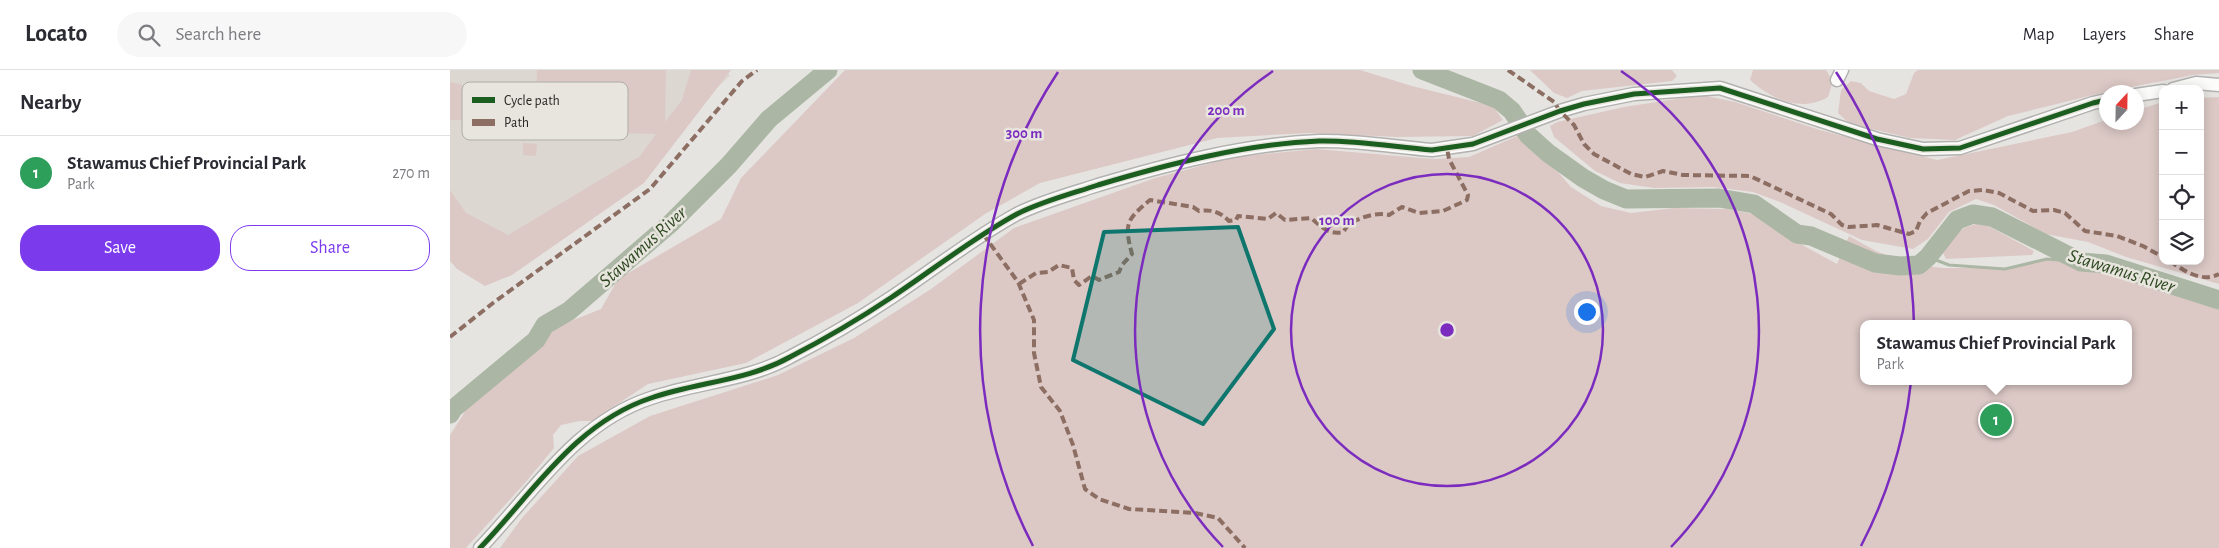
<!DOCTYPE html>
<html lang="en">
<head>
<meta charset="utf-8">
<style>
  :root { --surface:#fff; --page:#f7f7f7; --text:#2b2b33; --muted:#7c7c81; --line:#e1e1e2; --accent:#7c3aed }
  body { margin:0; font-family:"Alegreya Sans",sans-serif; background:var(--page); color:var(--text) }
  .controls { position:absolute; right:15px; top:15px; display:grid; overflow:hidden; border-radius:10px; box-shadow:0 2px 12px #0003 }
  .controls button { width:45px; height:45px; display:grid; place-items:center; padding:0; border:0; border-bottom:1px solid var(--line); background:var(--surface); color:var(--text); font:25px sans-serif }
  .compass { position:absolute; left:1649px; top:15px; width:45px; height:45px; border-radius:50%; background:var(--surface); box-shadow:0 2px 12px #0003; rotate:22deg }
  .you { position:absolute; left:1136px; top:241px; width:18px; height:18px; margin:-12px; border:4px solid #fff; border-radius:50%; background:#1a73e8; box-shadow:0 0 0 8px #1a73e833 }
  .badge { display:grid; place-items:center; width:32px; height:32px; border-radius:50%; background:var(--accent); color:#fff; font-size:16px; font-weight:700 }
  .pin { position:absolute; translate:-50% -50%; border:2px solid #fff; box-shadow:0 1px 5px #0006 }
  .popup { position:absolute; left:1410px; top:250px; width:272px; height:65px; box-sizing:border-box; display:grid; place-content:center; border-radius:10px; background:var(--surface); filter:drop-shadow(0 1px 4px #0005); font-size:16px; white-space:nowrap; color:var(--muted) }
  .popup b { font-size:19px; color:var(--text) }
  .popup::after { content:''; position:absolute; left:50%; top:100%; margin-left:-10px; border:10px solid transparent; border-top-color:var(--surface) }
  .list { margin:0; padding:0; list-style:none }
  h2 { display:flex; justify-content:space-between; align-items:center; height:65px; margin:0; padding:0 20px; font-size:21px }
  h2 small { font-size:16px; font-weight:400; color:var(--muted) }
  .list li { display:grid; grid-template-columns:32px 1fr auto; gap:15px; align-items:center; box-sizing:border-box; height:75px; padding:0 20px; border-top:1px solid var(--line) }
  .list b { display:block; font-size:19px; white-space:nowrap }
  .list p { margin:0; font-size:16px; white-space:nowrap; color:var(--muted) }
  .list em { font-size:16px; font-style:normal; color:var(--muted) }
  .actions { display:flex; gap:10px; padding:15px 20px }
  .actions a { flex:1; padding:11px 0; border:1px solid var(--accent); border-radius:20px; text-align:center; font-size:18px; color:var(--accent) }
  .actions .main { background:var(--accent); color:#fff }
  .icon { flex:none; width:28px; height:28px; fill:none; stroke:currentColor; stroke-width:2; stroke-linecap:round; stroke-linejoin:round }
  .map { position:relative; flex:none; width:1769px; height:478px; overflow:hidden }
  header { display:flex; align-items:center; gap:30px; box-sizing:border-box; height:70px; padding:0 25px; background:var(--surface); border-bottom:1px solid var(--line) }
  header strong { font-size:24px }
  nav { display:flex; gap:28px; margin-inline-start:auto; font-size:18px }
  .search { width:350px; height:45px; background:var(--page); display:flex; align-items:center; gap:12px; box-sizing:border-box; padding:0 18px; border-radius:28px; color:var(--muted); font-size:19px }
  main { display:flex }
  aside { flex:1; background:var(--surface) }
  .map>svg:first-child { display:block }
</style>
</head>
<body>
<header>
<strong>Locato</strong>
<div class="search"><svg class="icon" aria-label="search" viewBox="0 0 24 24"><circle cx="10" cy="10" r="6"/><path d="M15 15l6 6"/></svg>Search here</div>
<nav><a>Map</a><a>Layers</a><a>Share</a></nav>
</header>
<main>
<aside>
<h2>Nearby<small></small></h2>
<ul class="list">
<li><span class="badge" style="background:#2e9e5b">1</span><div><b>Stawamus Chief Provincial Park</b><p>Park</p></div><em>270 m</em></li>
</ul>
<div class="actions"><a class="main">Save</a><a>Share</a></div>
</aside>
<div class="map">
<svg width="1769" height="478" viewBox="0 0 1769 478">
  <rect width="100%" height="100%" fill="#e6e4e1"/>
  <!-- built -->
  <path fill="#dcd7d0" d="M 0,0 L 277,0 L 280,6 L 114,153 L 28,199 L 0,175 Z"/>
  <!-- green -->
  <path fill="#dcc9c6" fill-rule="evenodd" d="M 87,0 L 216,0 L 215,52 L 232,30 L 241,0 L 281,0 L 194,113 L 62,205 L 35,216 L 7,199 L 0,191 L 0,120 L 16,143 L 58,165 L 190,86 L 206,64 L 85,61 Z
    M 395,0 L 910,0 L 962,16 L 1043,36 L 1053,50 L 1023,66 L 947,67 L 859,63 L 767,68 L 590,113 L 535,144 L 408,233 L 296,293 L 198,314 L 142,351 L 130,351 L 111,355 L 103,365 L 104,378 L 75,413 L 16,478 L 0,478 L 0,365 L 18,337 L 103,258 L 151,239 L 168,209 L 271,149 L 291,108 Z
    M 1080,0 L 1222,0 L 1227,6 L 1222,11 L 1132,21 L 1117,28 L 1104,23 Z
    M 1303,0 L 1376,0 L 1383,11 L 1378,27 C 1351,43 1321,29 1300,10 Z
    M 1468,0 L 1769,0 L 1769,3 L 1743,5 L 1656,22 L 1558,46 L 1505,70 L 1460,68 L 1400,54 L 1388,43 L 1391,20 L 1401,11 L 1411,13 L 1419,21 L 1444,29 L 1456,24 L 1464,3 Z
    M 0,12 L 10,14 L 16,18 L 16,33 L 24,40 L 24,50 L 0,50 Z
    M 1252,25 L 1285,32 L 1370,60 L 1487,90 L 1622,62 L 1656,50 L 1656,52 L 1686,52 L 1687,40 L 1713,32 L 1713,191 L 1750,191 L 1750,28 L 1769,27 L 1769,214 L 1676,187 L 1638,172 L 1596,164 L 1544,135 L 1526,129 L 1499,142 L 1478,169 L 1463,179 L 1412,170 L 1330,132 L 1303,122 L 1263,117 L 1204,118 L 1170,113 L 1145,101 L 1104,67 L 1100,56 L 1107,52 L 1174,37 Z
    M 58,42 L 59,51 L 39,52 L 39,43 Z
    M 1067,66 L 1108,102 L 1121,117 L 1151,136 L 1181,143 L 1224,138 L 1277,139 L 1303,144 L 1336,166 L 1387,194 L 1399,166 L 1426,181 L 1449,190 L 1470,195 L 1493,198 L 1555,198 L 1569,197 L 1598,188 L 1609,189 L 1643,184 L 1658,187 L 1741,215 L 1769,221 L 1769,478 L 50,478 L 72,448 L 128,386 L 200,346 L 328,305 L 404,268 L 481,219 L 564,158 L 705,108 L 784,87 L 866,79 L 984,89 L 1019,87 ZM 1414,254 L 1678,254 L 1678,311 L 1414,311 Z
    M 73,73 L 87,74 L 86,86 L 73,85 Z
    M 1533,153 L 1584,181 L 1582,185 L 1496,189 L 1493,183 C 1505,163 1510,156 1533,153 Z"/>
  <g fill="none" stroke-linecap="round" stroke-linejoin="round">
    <!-- stream -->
    <path stroke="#abb7a4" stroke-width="3" d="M 1478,187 L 1499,195 L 1555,199 L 1597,189 L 1631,192"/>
    <!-- river -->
    <path stroke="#abb7a4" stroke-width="19" d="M 972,0 L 1049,30 L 1062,41 L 1078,65 L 1098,83 L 1133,108 L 1154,120 L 1176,129 L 1269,128 L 1304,134 L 1347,164 L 1361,166 L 1425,193 L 1450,196 L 1469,195 L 1478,187 L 1507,150 L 1523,144 L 1542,147 L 1631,192 L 1656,194 L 1769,230
      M 0,344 L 3,339 L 86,270 L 95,255 L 119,241 L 221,153 L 279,95 L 319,49 L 378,0"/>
    <!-- street casing -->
    <g stroke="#b3b2b0" stroke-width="15">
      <path id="street" d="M 1387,10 L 1392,0
        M 1723,19 L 1746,13 L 1769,15
        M 1686,25 L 1713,21
        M 30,478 C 83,423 125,353 201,328 C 247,312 297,311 340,287 C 375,269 409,249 442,227 C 484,199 523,168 567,144 C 593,131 621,124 648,115 C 718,94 796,74 869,71 C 906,70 945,77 982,80 L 1023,74 L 1110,41 L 1134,34 L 1184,24 L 1270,18 L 1427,69 L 1473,79 L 1510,78 L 1643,33 L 1656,30"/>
    </g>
    <!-- street -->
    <use href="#street" stroke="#fbfbfa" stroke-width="12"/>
    <!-- quiet -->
    <path stroke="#8d6e63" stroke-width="4" stroke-dasharray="8 4" stroke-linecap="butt" d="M 1058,0 L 1104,32 L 1110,41 L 1124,55 L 1134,74 L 1144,84 L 1181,104 L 1195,107 L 1213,101 L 1233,105 L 1300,106 L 1381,144 L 1392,155 L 1399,157 L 1427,155 L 1459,164 L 1466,161 L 1470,151 L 1477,143 L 1519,121 L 1533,120 L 1549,123 L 1583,141 L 1604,140 L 1615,143 L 1635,161 L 1667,166 L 1693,176 L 1713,187
      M 533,164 L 568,212 L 584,250 L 584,283 L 591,317 L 610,341 L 623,375 L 635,419 L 649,429 L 679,439 L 745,443 L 768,448 L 795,478
      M 1720,191 C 1734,201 1752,213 1769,204
      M 569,214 L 586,203 L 598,202 L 609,195 L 622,198 L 624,210 L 629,215 L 642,206 L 649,210 L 669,202 L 672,195 L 682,184 C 674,154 676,150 700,130 L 743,137 L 749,141 C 762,139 770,142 779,151 L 786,150 L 788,146 L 818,149 L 826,143 L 835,150 L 861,148 C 872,157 878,165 893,162 C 895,160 898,154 901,153 C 911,147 927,142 939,145 L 952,137 L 969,143 L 993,141 L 1017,130 L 1018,125 L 999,89 L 997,78
      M 0,267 L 43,233 L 200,119 L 292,11 L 307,0"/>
    <!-- cycleway casing -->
    <g stroke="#e8e5df" stroke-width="8">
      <path id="cycleway" d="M 30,478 C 83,423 125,353 201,328 C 247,312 297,311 340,287 C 375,269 409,249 442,227 C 484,199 523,168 567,144 C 593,131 621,124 648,115 C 718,94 796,74 869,71 C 906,70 945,77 982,80 L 1023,74 L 1110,41 L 1134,34 L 1184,24 L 1270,18 L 1427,69 L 1473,79 L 1510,78 L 1643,33 L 1656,30"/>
    </g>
    <!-- cycleway -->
    <use href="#cycleway" stroke="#1b5e20" stroke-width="5"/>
  </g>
  <!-- marked area -->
  <path fill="#0f766e" fill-opacity="0.2" stroke="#0f766e" stroke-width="4" stroke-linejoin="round" d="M 788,157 L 824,259 L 753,354 L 623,290 L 654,162 Z"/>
  <!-- distance rings -->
  <g fill="none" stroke="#7b2cbf" stroke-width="2.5">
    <circle cx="997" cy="260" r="156"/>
    <path d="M773 477A312 312 0 0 1 823 1M1171 1A312 312 0 0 1 1221 477"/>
    <path d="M583 476A467 467 0 0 1 608 2M1386 2A467 467 0 0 1 1411 476"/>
  </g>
  <g text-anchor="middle" stroke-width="5" stroke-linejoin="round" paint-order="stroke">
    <!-- water labels -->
    <g font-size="19" font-style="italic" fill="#2f4a22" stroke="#e8e5df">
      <text transform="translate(192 176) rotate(-42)" y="7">Stawamus River</text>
      <text transform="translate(1672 200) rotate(17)" y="7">Stawamus River</text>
    </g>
  </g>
  <!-- legend -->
  <rect x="12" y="12" width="166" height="58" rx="8" fill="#e8e5df" stroke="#aeaca7" stroke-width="1"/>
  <rect x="22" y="27" width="23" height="6" fill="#1b5e20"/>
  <rect x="22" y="49" width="23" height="7" fill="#8d6e63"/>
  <g font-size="14" fill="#282624">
    <text x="54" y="35">Cycle path</text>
    <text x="54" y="57">Path</text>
  </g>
  <circle cx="997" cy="260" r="8" fill="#7b2cbf" stroke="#e8e5df" stroke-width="2.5"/>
  <g font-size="15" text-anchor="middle" font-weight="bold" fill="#7b2cbf" stroke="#e8e5df" stroke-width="5" stroke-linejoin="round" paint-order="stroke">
    <text x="776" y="45">200 m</text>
    <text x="574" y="68">300 m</text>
    <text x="887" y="155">100 m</text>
  </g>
</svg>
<div class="controls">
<button>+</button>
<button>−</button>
<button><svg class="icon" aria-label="locate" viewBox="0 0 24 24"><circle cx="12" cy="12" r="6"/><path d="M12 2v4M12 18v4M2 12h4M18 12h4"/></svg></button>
<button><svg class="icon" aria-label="layers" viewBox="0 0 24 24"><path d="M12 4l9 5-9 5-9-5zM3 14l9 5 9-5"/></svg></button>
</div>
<svg class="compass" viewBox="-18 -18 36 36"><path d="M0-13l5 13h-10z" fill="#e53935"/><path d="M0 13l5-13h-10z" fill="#7c7c81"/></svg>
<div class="you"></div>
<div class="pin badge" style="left:1546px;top:350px;background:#2e9e5b">1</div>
<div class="popup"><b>Stawamus Chief Provincial Park</b>Park</div>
</div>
</main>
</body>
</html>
